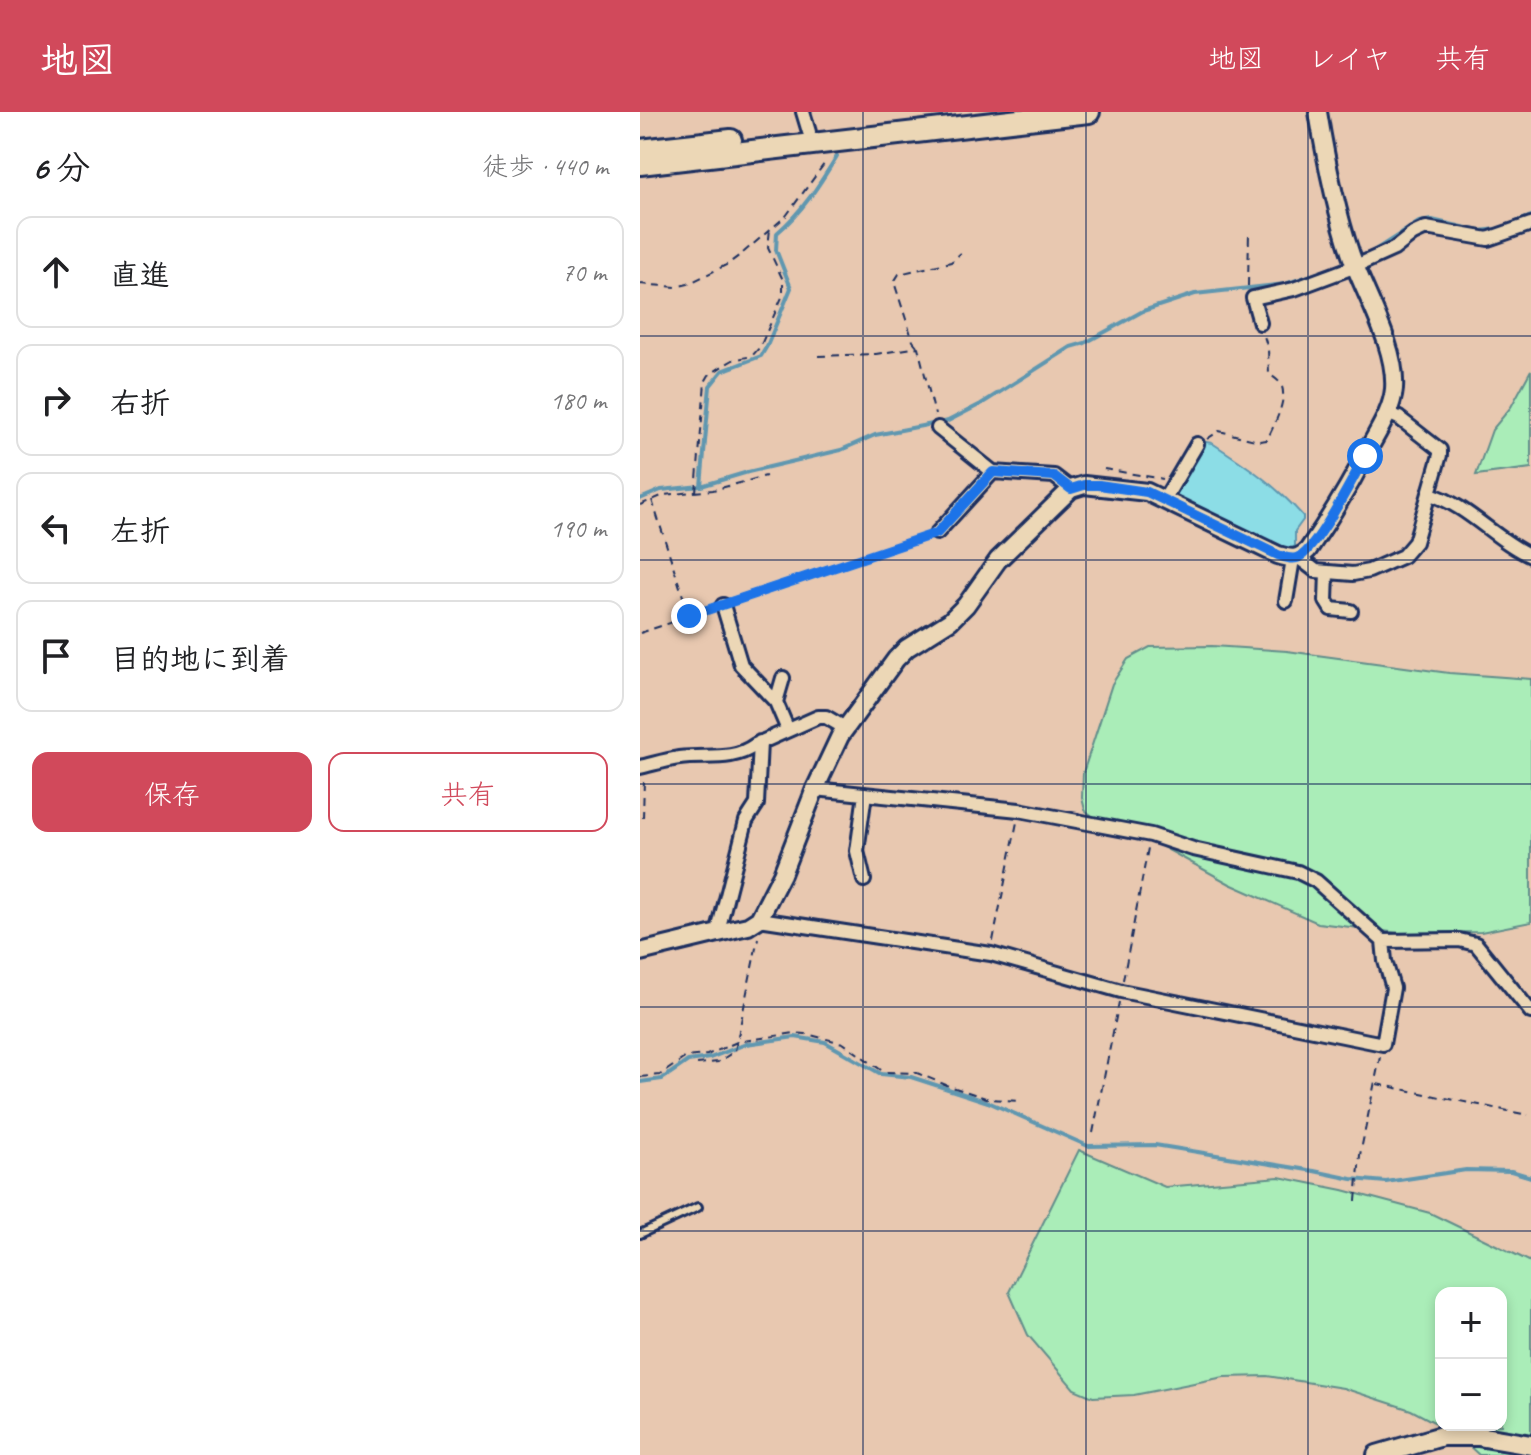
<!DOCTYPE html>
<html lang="ja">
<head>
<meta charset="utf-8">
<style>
  :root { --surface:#fff; --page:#f6f6f6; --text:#202124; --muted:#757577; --line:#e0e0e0; --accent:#d1495b }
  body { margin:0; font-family:Caveat,"Klee One",sans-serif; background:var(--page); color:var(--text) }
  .controls { position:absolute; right:24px; bottom:24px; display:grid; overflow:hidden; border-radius:16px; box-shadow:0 4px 12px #0003 }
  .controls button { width:72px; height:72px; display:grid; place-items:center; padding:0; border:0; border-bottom:2px solid var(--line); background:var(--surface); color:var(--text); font:40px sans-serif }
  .stop { position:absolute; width:24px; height:24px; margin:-18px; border:6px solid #1a73e8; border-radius:50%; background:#fff }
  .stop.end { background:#1a73e8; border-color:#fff; box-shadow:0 2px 8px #0008 }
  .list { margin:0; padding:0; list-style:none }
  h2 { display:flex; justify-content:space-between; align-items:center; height:104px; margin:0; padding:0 32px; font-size:34px }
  h2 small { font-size:26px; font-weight:400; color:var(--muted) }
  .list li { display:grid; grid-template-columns:52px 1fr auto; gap:24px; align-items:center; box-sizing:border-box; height:112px; margin:0 16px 16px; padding:0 16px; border:2px solid var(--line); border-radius:16px }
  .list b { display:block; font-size:30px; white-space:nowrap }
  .list em { font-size:26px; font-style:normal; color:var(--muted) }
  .actions { display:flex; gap:16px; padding:24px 32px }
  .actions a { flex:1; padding:18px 0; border:2px solid var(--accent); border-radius:16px; text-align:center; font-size:28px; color:var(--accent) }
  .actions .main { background:var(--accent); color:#fff }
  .icon { flex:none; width:44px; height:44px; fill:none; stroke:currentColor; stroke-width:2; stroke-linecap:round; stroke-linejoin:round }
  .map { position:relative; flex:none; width:891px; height:1343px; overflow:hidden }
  header { display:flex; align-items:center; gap:48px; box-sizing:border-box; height:112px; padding:0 40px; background:var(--accent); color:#fff }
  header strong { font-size:38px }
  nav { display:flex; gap:44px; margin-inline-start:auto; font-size:28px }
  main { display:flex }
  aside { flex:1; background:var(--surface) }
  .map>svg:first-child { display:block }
</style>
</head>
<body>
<header>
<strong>地図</strong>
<nav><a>地図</a><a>レイヤ</a><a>共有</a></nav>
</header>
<main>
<aside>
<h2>6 分<small>徒歩 · 440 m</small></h2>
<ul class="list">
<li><svg class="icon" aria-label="ahead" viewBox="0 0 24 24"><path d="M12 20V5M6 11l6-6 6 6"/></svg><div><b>直進</b></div><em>70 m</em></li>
<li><svg class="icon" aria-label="right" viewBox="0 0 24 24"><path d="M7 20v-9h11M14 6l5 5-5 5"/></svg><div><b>右折</b></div><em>180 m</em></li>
<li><svg class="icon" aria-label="left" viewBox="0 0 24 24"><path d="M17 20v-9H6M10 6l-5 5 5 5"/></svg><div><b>左折</b></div><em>190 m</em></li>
<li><svg class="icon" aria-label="arrive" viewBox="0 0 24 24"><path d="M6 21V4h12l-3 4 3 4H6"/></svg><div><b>目的地に到着</b></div></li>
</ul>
<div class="actions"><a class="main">保存</a><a>共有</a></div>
</aside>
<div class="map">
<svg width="891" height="1343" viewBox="0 0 891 1343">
  <rect width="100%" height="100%" fill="#e8c8b0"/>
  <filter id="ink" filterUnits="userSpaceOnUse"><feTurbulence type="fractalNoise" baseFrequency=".0125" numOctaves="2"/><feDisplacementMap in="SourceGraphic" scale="16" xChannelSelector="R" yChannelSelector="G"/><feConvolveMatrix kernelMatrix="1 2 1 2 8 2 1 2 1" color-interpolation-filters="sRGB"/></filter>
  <g filter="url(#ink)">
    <!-- green -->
    <path fill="#aaedb8" stroke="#628e8b" stroke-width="2" fill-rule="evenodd" d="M 891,258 L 891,356 L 836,363 L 852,318 L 871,295 Z
      M 572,534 L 647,539 L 809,561 L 891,567 L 891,810 L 841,820 L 759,821 L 678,811 L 590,772 L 512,729 L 458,709 L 445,698 L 442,686 L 443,661 L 472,572 L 488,547 L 510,535 Z
      M 439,1038 L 525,1075 L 639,1065 L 703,1078 L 790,1101 L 891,1150 L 891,1343 L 839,1343 L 815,1321 L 771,1298 L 703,1276 L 627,1264 L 584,1265 L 494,1283 L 453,1285 L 434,1277 L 388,1223 L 369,1180 ZM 801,1181 L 861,1181 L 861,1313 L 801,1313 Z"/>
    <!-- water -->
    <path fill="#8cdde6" stroke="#5f97b0" stroke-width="2" d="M 566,330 L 572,331 C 606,353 637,374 663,404 L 663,408 L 655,419 L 655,434 L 650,438 L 638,435 L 532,384 L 557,339 Z"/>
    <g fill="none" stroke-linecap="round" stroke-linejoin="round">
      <!-- stream -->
      <path stroke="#5f97b0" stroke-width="4" d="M 724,145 L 779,110 L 792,108 L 840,119 L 858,117 L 891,104
        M 61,374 L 70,274 L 82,259 L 121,244 L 127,234 L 151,176 L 136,138 L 137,121 C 163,99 179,73 197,44
        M 0,387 L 21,378 L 61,374 L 108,360 L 201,338 L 235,323 L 308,309 L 341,292 L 431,235 L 445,231 L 503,199 L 555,182 L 645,172 L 708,151
        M 0,970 L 22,967 L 48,949 L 70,946 L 106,932 L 155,925 L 185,930 L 241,962 L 271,965 L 348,990 L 448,1034 L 515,1033 L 674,1059 L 712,1067 L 746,1070 L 826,1058 L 871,1059 L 891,1065"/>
      <!-- service casing -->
      <g stroke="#1b2f5e" stroke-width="12">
        <path id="service" d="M 0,1122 L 58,1095"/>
      </g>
      <!-- minor casing -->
      <g stroke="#1b2f5e" stroke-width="18">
        <path id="minor" d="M 163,0 L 169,20
          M 620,211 L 613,186 L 654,177 L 716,154 L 754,137 L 773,122 L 786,116 L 848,127 L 891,112
          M 298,316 L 353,360
          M 790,382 C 829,394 855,428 891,444
          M 524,388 L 557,332
          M 297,421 L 353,360 L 414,364 L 431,377
          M 659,446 L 676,459 L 713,462 L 729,459 L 763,444 L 775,430 L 800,343 L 800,338 L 759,306 L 748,301
          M 687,460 L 686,489 L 691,497 L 711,499
          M 646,489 L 653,447
          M 83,493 L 101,553 L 136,590
          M 143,566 L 136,590 L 148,618
          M 0,655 C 13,652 26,648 39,646 C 65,642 92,650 115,633 L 178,605 L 186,605 L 205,616
          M 224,768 L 217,739 L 225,682
          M 119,807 L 351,842 L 481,879 L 743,932 L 753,876 L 745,849 L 743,829 L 676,769 L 658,760 L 553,737 L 511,723 L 379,698 L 175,677
          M 80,821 L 79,815 L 106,709 L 117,692 L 120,630
          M 743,829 L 819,828 L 836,832 L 891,900"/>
      </g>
      <!-- tertiary casing -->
      <g stroke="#1b2f5e" stroke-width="22">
        <path id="tertiary" d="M 0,840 L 99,816 L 108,814 L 119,807 L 142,762 L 175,677 L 200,624 L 256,547 L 267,536 L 310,509 L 326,493 L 358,448 L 431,377 L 444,373 L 507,380 L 638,443 C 651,447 658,448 668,438 C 690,406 710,373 728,338 C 738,319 752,299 754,277 C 757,235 725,183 711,143 C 695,96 686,49 678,0"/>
      </g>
      <!-- secondary casing -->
      <g stroke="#1b2f5e" stroke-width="24">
        <path id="secondary" d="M 737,1343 L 802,1324 L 838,1324 L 891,1333"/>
      </g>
      <!-- trunk casing -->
      <g stroke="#1b2f5e" stroke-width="26">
        <path id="trunk" d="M 0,38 L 91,28
          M 0,52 L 449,0"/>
      </g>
      <!-- path -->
      <path stroke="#1b2f5e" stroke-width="2" stroke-dasharray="8 6" stroke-linecap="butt" d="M 0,172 L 36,175 L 48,172 L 88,152 L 104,140 L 146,104 L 187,48
        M 608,174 L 609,119
        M 277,234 L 273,229 L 254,170 L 259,162 L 311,150 L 321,141
        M 178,244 L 236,242 L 278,235 L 295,303
        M 567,327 L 579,319 L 619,329 L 627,328 C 633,315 650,284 640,271 C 637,267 633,265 629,262 L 628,237 L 624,224
        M 464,357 L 523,367
        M 56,380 L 65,270 L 69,263 L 84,253 L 93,248 L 112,244 L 120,235 L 143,183 L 143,168 L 128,136 L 130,117
        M 12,388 L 49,503
        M 0,393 L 24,383 L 73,378 L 126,364
        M 93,490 L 284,425
        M 0,521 L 72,497
        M 3,706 L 4,667
        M 353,829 L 377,710
        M 483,868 L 508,736
        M 57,952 L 78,950 L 95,939 L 118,826
        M 0,965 L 20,963 L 46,945 L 67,943 L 97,930 L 154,921 L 166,922 L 203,931 L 244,960 L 277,961 L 306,973 L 349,987 L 380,989
        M 737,972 L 888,1003
        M 453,1021 L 479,890
        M 716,1089 L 720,1043 L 740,945"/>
      <!-- service -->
      <use href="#service" stroke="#ecd7b6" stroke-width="6"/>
      <!-- minor -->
      <use href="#minor" stroke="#ecd7b6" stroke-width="12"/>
      <!-- tertiary -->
      <use href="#tertiary" stroke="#ecd7b6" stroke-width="16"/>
      <!-- secondary -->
      <use href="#secondary" stroke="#ecd7b6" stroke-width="18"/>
      <!-- trunk -->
      <use href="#trunk" stroke="#ecd7b6" stroke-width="20"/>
    </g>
  </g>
  <g fill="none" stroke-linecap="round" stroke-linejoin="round" filter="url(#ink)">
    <!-- route -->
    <path stroke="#1a73e8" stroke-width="10" d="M 49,504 L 297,421 L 353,360 L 414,364 L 431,377 L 444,373 L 459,373 L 507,380 L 638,443 C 644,445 650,448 657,446 C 674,442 715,363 725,344"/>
  </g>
  <!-- grid -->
  <path fill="none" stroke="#1b2f5e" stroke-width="2" stroke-opacity="0.55" d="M 223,0 L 223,1343M 446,0 L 446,1343M 668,0 L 668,1343M 0,224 L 891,224M 0,448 L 891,448M 0,672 L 891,672M 0,895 L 891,895M 0,1119 L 891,1119"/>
</svg>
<div class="controls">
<button>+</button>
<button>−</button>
</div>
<div class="stop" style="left:725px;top:344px"></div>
<div class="stop end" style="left:49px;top:504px"></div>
</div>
</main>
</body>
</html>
